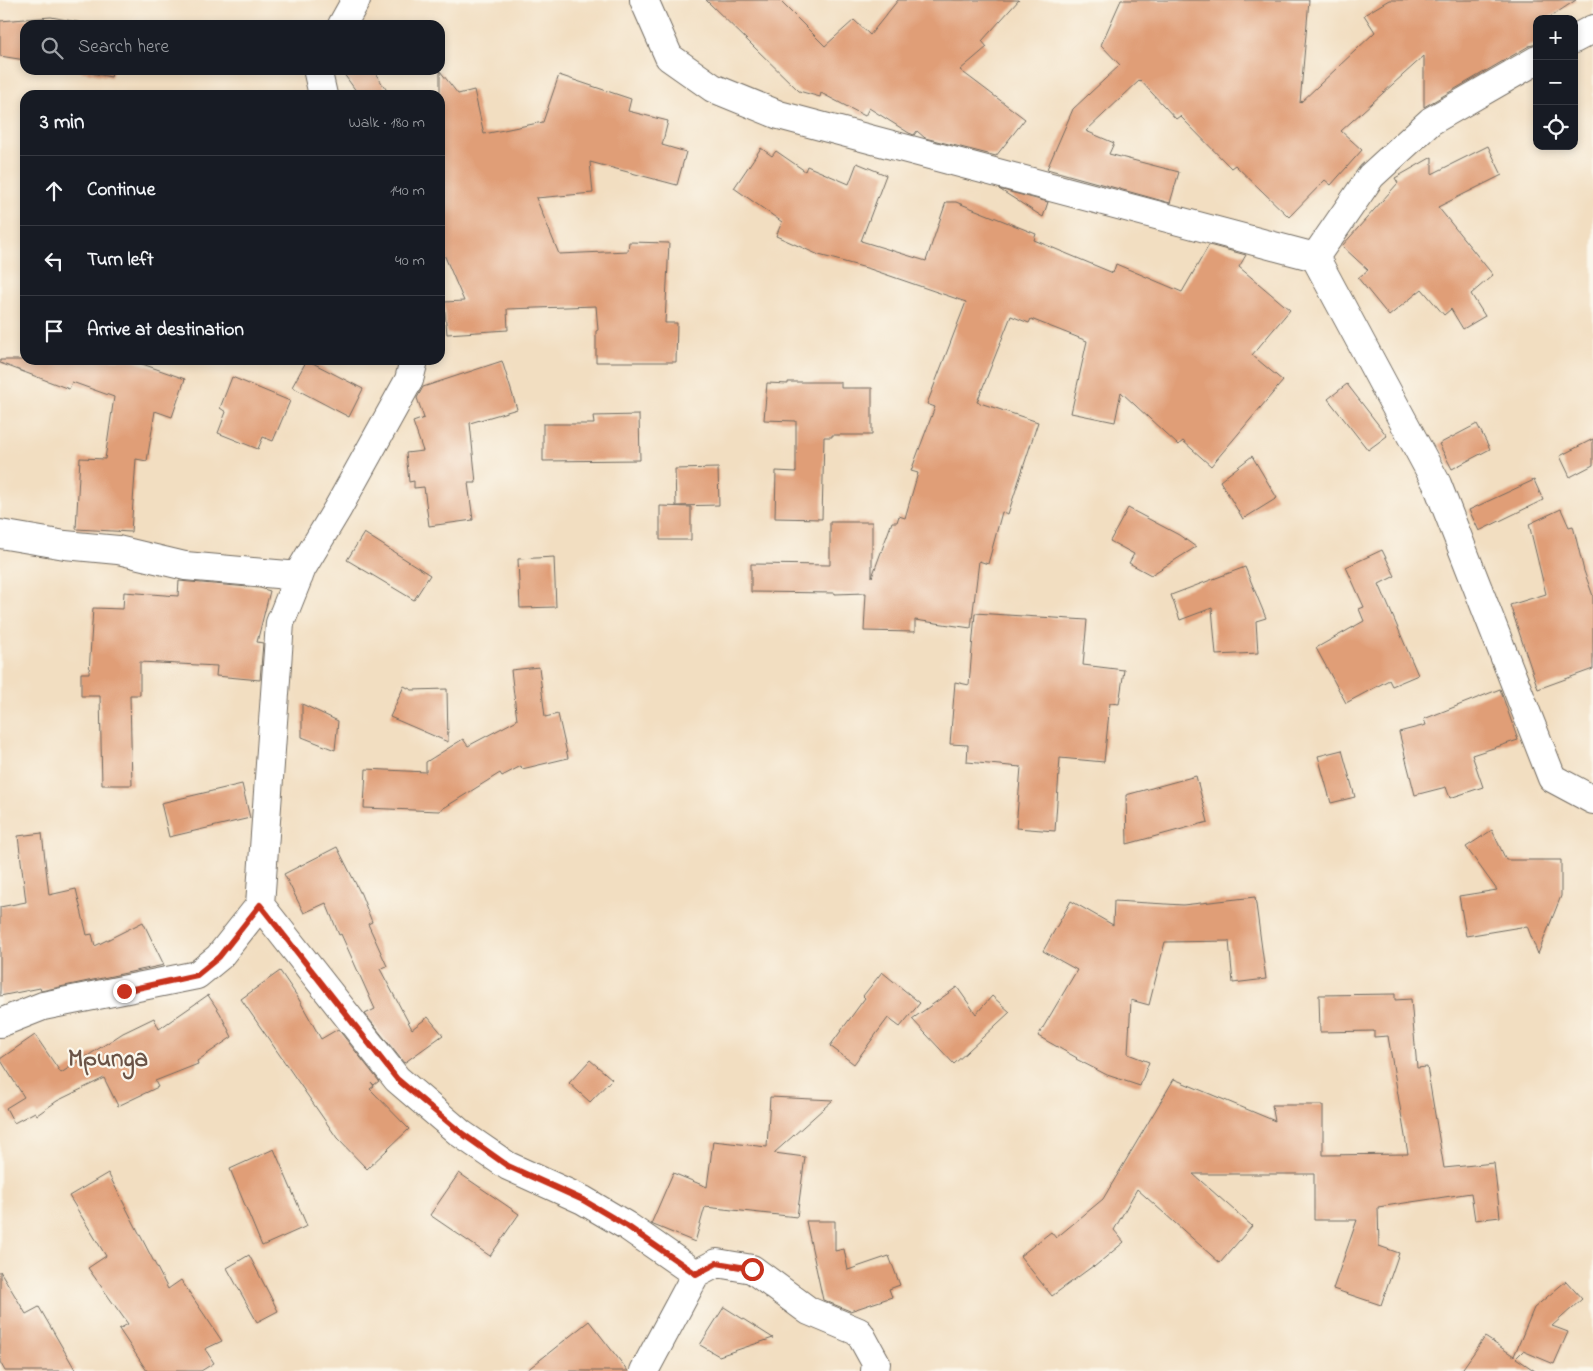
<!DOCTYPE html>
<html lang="en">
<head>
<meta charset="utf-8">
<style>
  :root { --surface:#171b24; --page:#20242c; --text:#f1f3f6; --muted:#9ea1a6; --line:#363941 }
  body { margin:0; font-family:"Indie Flower",sans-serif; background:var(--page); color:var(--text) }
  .controls { position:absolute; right:15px; top:15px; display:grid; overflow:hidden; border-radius:10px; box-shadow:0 2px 8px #0003 }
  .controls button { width:45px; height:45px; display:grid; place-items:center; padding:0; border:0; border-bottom:1px solid var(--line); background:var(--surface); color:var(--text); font:25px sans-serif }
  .stop { position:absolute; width:15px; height:15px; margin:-11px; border:4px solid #c8321e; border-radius:50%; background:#fff }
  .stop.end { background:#c8321e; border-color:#fff; box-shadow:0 1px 5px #0008 }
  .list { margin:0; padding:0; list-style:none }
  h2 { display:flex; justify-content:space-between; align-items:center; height:65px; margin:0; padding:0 20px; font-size:21px }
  h2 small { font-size:16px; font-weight:400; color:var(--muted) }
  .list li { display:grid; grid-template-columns:32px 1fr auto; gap:15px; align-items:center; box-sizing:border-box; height:70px; padding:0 20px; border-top:1px solid var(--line) }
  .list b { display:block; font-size:19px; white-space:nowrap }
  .list em { font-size:16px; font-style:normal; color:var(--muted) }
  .icon { flex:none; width:28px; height:28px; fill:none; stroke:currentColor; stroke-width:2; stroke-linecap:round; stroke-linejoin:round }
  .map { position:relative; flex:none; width:1593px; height:1371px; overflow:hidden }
  .search { position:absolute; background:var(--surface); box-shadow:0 2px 8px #0003; left:20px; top:20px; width:425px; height:55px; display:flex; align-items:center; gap:12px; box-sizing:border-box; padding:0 18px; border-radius:15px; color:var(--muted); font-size:19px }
  .panel { position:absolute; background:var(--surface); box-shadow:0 2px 8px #0003; left:20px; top:90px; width:425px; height:275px; border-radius:15px }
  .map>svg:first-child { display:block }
</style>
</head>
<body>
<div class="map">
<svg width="1593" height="1371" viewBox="0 0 1593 1371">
  <rect width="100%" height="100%" fill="#fbf7ec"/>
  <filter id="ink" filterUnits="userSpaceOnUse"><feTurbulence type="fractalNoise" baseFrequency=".02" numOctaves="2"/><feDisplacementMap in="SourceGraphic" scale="10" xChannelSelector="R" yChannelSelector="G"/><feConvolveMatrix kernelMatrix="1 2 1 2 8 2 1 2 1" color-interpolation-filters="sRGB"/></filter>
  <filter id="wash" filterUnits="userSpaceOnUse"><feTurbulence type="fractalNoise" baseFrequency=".0096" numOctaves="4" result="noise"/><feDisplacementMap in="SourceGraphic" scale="20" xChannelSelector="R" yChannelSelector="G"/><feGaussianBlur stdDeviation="1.12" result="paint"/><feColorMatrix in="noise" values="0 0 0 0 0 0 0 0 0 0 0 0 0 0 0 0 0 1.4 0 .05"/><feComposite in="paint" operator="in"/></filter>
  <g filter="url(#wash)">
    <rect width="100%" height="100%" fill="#f2dec1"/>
    <g id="blocks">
      <!-- building -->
      <path fill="#e09e77" d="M 706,0 L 779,0 L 825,46 L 854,20 L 870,35 L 898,0 L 1019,0 L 982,41 L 987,47 L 960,70 L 1025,119 L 996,156 L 925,138 L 917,131 L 914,135 L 909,133 L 869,108 L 865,116 L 821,93 L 820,97 L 799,91 Z
        M 1121,0 L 1309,0 L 1300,103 L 1375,32 L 1364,15 L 1389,0 L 1576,0 L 1547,19 L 1537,19 L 1537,44 L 1529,46 L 1424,107 L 1424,56 L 1341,131 L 1362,150 L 1331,185 L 1325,180 L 1289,217 L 1235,165 L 1231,168 L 1180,116 L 1176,119 L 1140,80 L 1086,131 L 1114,143 L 1109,154 L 1179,172 L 1170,203 L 1047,169 L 1073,109 L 1120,65 L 1101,45 Z
        M 51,17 L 94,25 L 25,25 L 25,60 L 0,56 L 0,21 Z
        M 75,70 L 113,70 L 111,77 Z
        M 341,70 L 373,70 L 390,95 L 359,95 Z
        M 440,71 L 458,94 L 474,90 L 484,134 L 543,122 L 559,75 L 631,99 L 628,111 L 668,121 L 662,145 L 686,152 L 677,185 L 590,162 L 593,193 L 536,198 L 559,254 L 628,251 L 629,242 L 669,243 L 665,323 L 677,323 L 676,362 L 596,362 L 596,331 L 598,330 L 596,306 L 507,309 L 508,330 L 447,334 L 444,302 L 464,301 L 440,245 Z
        M 1488,146 L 1502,175 L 1438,207 L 1493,275 L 1471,294 L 1485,316 L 1463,329 L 1451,309 L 1444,315 L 1422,289 L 1389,316 L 1358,278 L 1368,270 L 1342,246 L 1398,183 L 1395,178 L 1432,157 L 1432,174 Z
        M 761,148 L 772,156 L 776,151 L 805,171 L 807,166 L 849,184 L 857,163 L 886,175 L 861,241 L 926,261 L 946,202 L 956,202 L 1036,234 L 1034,240 L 1113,273 L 1116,264 L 1182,292 L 1209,245 L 1246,255 L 1239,267 L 1290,310 L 1252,355 L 1283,381 L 1211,466 L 1183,441 L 1178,445 L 1121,392 L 1115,422 L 1071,413 L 1087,341 L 1031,319 L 1029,323 L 1011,316 L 977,402 L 1038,422 L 1008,514 L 1002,512 L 988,564 L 979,561 L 971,628 L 915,620 L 915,632 L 864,631 L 866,593 L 835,594 L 835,593 L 751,592 L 751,564 L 830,565 L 830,522 L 872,522 L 872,577 L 892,522 L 897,522 L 899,516 L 905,518 L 918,473 L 911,471 L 935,407 L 927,404 L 966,302 L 870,269 L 819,255 L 776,236 L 782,222 L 734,188 Z
        M 999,189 L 1048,202 L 1043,217 Z
        M 0,360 L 131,360 L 185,379 L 172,417 L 155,411 L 147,461 L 136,459 L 131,532 L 76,529 L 80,458 L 105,459 L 114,397 L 72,382 L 69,389 L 0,363 Z
        M 307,360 L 363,389 L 349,417 L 292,387 Z
        M 502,361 L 517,409 L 470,423 L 476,483 L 468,483 L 473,520 L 429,526 L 424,487 L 414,488 L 414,481 L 409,482 L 406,453 L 423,451 L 413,422 L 424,418 L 417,398 L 423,387 Z
        M 232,377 L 290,401 L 273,441 L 263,437 L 258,449 L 218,433 L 226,412 L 220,408 Z
        M 788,382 L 841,382 L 841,388 L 872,388 L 872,435 L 832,435 L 832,437 L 824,437 L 822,519 L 775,518 L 776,471 L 796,472 L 796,421 L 764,420 L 767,383 L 788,384 Z
        M 1347,384 L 1387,436 L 1368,450 L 1328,399 Z
        M 639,415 L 640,460 L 543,461 L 543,424 L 594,424 L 593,416 Z
        M 1477,424 L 1490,449 L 1452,469 L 1439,444 Z
        M 1593,439 L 1593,465 L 1570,477 L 1560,456 Z
        M 1252,456 L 1277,498 L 1243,519 L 1220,481 Z
        M 718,468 L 719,505 L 676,506 L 675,469 Z
        M 1534,480 L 1543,500 L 1479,531 L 1469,510 Z
        M 660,506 L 691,507 L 691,540 L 660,540 Z
        M 1128,508 L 1179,535 L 1196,547 L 1151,575 L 1129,563 L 1134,554 L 1110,541 Z
        M 1561,509 L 1569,527 L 1573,526 L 1584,571 L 1593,596 L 1593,669 L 1538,689 L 1510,605 L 1546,594 L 1529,524 Z
        M 364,533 L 430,575 L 414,600 L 347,560 Z
        M 1382,550 L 1395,576 L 1379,584 L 1418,675 L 1392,686 L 1389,680 L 1346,703 L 1316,648 L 1364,621 L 1359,609 L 1364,607 L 1346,567 Z
        M 554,557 L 556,607 L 520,608 L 518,559 Z
        M 1245,567 L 1266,618 L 1256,621 L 1258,653 L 1216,655 L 1212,608 L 1180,620 L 1171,595 Z
        M 179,581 L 260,588 L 270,591 L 257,642 L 263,643 L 260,680 L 216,676 L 217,666 L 140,662 L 140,695 L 130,695 L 132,785 L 102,785 L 100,696 L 81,696 L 81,673 L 89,673 L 93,608 L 123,609 L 124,592 L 178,596 Z
        M 975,613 L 1087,620 L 1083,665 L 1124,670 L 1119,704 L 1110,703 L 1104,762 L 1060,758 L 1055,831 L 1016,828 L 1021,767 L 967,762 L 968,745 L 950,744 L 955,682 L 969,685 Z
        M 539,667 L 545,717 L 558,714 L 568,758 L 522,769 L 521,766 L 502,776 L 500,773 L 439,811 L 364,808 L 366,769 L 426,772 L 426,762 L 463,739 L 468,746 L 517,720 L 511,670 Z
        M 404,686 L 412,690 L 447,689 L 448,742 L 390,717 Z
        M 1500,689 L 1518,740 L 1472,755 L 1483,787 L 1450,798 L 1446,787 L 1415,795 L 1399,732 L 1426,725 L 1424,719 Z
        M 302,704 L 338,721 L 335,750 L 302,737 Z
        M 1342,750 L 1355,797 L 1331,803 L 1318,756 Z
        M 1196,776 L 1208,822 L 1127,844 L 1126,795 Z
        M 242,784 L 250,818 L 169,837 L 161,803 Z
        M 1492,830 L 1506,860 L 1561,860 L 1561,896 L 1538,954 L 1527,926 L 1466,936 L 1459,896 L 1497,890 L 1466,847 Z
        M 42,833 L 49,895 L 76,889 L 87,935 L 92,934 L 95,946 L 143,922 L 164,965 L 41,991 L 40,988 L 0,996 L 0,907 L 26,902 L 18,836 Z
        M 337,847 L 361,894 L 372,922 L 368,924 L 387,966 L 380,969 L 412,1029 L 428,1017 L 443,1035 L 404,1063 L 365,1014 L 375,1009 L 341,934 L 339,935 L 326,903 L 304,913 L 284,874 Z
        M 1255,897 L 1266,979 L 1233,983 L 1229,941 L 1165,942 L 1149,1005 L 1131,1000 L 1128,1054 L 1149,1062 L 1140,1086 L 1107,1075 L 1076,1059 L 1077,1058 L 1038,1036 L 1077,970 L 1043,951 L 1071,901 L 1113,925 L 1114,901 L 1183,905 Z
        M 280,971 L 297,996 L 321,1039 L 338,1029 L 379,1081 L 374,1085 L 371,1082 L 374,1086 L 370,1089 L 409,1129 L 367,1169 L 337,1138 L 241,999 Z
        M 882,972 L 920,1003 L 900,1027 L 888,1018 L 854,1064 L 830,1046 L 865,998 L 863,996 Z
        M 957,987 L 976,1014 L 992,996 L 1010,1012 L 954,1064 L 912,1019 Z
        M 1395,994 L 1395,1000 L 1411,999 L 1417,1068 L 1427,1067 L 1444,1168 L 1494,1163 L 1500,1217 L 1475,1220 L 1471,1193 L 1378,1207 L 1379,1246 L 1399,1253 L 1381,1305 L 1333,1289 L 1357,1220 L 1314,1220 L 1314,1174 L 1193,1174 L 1252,1226 L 1220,1263 L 1137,1189 L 1114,1230 L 1124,1242 L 1094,1267 L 1093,1266 L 1052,1296 L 1020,1256 L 1051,1232 L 1056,1238 L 1103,1199 L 1174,1079 L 1275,1121 L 1272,1105 L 1323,1105 L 1323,1155 L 1408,1154 L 1388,1036 L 1374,1037 L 1374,1031 L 1320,1032 L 1319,995 Z
        M 208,995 L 220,1013 L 232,1037 L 197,1061 L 198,1064 L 155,1081 L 158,1087 L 118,1106 L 104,1078 L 57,1101 L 37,1115 L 35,1112 L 14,1123 L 6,1108 L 24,1097 L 0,1059 L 35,1035 L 61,1073 L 123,1033 L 154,1018 L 159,1029 Z
        M 590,1060 L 612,1079 L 590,1102 L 569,1083 Z
        M 770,1097 L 833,1100 L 774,1153 L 805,1157 L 797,1217 L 705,1207 L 695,1242 L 651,1224 L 673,1173 L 707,1187 L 713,1141 L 767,1147 Z
        M 274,1149 L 307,1226 L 262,1246 L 230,1169 Z
        M 108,1173 L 168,1289 L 181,1280 L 222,1341 L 205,1349 L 214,1363 L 201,1371 L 147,1371 L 119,1329 L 128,1324 L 88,1268 L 106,1256 L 69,1196 Z
        M 459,1173 L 519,1214 L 490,1256 L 430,1215 Z
        M 806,1221 L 835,1221 L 835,1251 L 844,1249 L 848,1270 L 889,1256 L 900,1285 L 889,1289 L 892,1297 L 850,1311 L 823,1300 Z
        M 249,1255 L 278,1311 L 257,1322 L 227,1268 Z
        M 0,1271 L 26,1314 L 39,1307 L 76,1371 L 5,1371 L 0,1362 Z
        M 1566,1281 L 1582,1299 L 1552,1326 L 1568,1332 L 1554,1364 L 1523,1351 L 1516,1358 L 1535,1371 L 1461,1371 L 1485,1337 L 1514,1356 L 1534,1308 Z
        M 724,1307 L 773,1338 L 719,1356 L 700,1345 Z
        M 589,1321 L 628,1371 L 526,1371 Z"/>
    </g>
  </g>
  <g filter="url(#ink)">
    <use href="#blocks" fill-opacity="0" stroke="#716a60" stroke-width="1"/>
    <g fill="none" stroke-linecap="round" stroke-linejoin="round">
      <!-- minor casing -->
      <g stroke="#716a60" stroke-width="30">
        <path id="minor" d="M 644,0 L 669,57 L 713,88 L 779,115 L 1315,257 L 1437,484 L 1552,778 L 1593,800
          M 342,25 L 356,0
          M 1574,39 L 1593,29
          M 320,70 L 318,73 L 323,95
          M 1315,257 L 1371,176 L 1431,121 L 1537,60
          M 0,534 L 65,545 L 118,550 L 185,566 L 299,576
          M 260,905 L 397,1079 L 460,1133 L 508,1166 L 583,1200 L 627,1226 L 696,1274
          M 0,1023 L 43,1006 L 197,975 L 219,957 L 260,905 L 280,623 L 302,568 L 338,508 L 409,380 L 414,360
          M 644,1371 L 696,1274 L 717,1263 L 752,1269 L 809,1311 L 859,1332 L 876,1363 L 875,1371"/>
      </g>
      <!-- minor -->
      <use href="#minor" stroke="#fff" stroke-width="28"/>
    </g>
  </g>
  <g fill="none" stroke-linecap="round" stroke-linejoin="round" filter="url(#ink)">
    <!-- route -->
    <path stroke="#c8321e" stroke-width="6" d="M 124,991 L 197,975 L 219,957 L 260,905 L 397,1079 L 460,1132 L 508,1166 L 583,1200 L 627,1226 L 696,1274 L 717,1263 L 752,1269"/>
  </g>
  <g text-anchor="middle" stroke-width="4.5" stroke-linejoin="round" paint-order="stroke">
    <!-- quarter labels -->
    <g font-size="25" font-weight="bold" fill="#6a5346" stroke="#fbf7ec">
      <text x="108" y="1066">Mpunga</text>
    </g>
  </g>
</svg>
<div class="controls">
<button>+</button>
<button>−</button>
<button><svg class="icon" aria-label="locate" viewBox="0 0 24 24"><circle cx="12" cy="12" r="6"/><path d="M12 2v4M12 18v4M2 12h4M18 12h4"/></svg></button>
</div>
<div class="stop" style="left:752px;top:1269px"></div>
<div class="stop end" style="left:124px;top:991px"></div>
<div class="search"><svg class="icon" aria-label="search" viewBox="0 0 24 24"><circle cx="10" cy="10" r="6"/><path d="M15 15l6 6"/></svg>Search here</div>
<section class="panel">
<h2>3 min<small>Walk · 180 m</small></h2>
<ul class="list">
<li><svg class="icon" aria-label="ahead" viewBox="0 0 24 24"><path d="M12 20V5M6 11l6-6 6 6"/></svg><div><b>Continue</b></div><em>140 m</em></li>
<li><svg class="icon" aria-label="left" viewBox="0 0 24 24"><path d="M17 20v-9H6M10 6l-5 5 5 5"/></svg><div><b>Turn left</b></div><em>40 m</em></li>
<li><svg class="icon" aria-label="arrive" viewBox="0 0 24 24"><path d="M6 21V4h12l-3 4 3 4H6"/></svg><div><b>Arrive at destination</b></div></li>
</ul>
</section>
</div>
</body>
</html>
